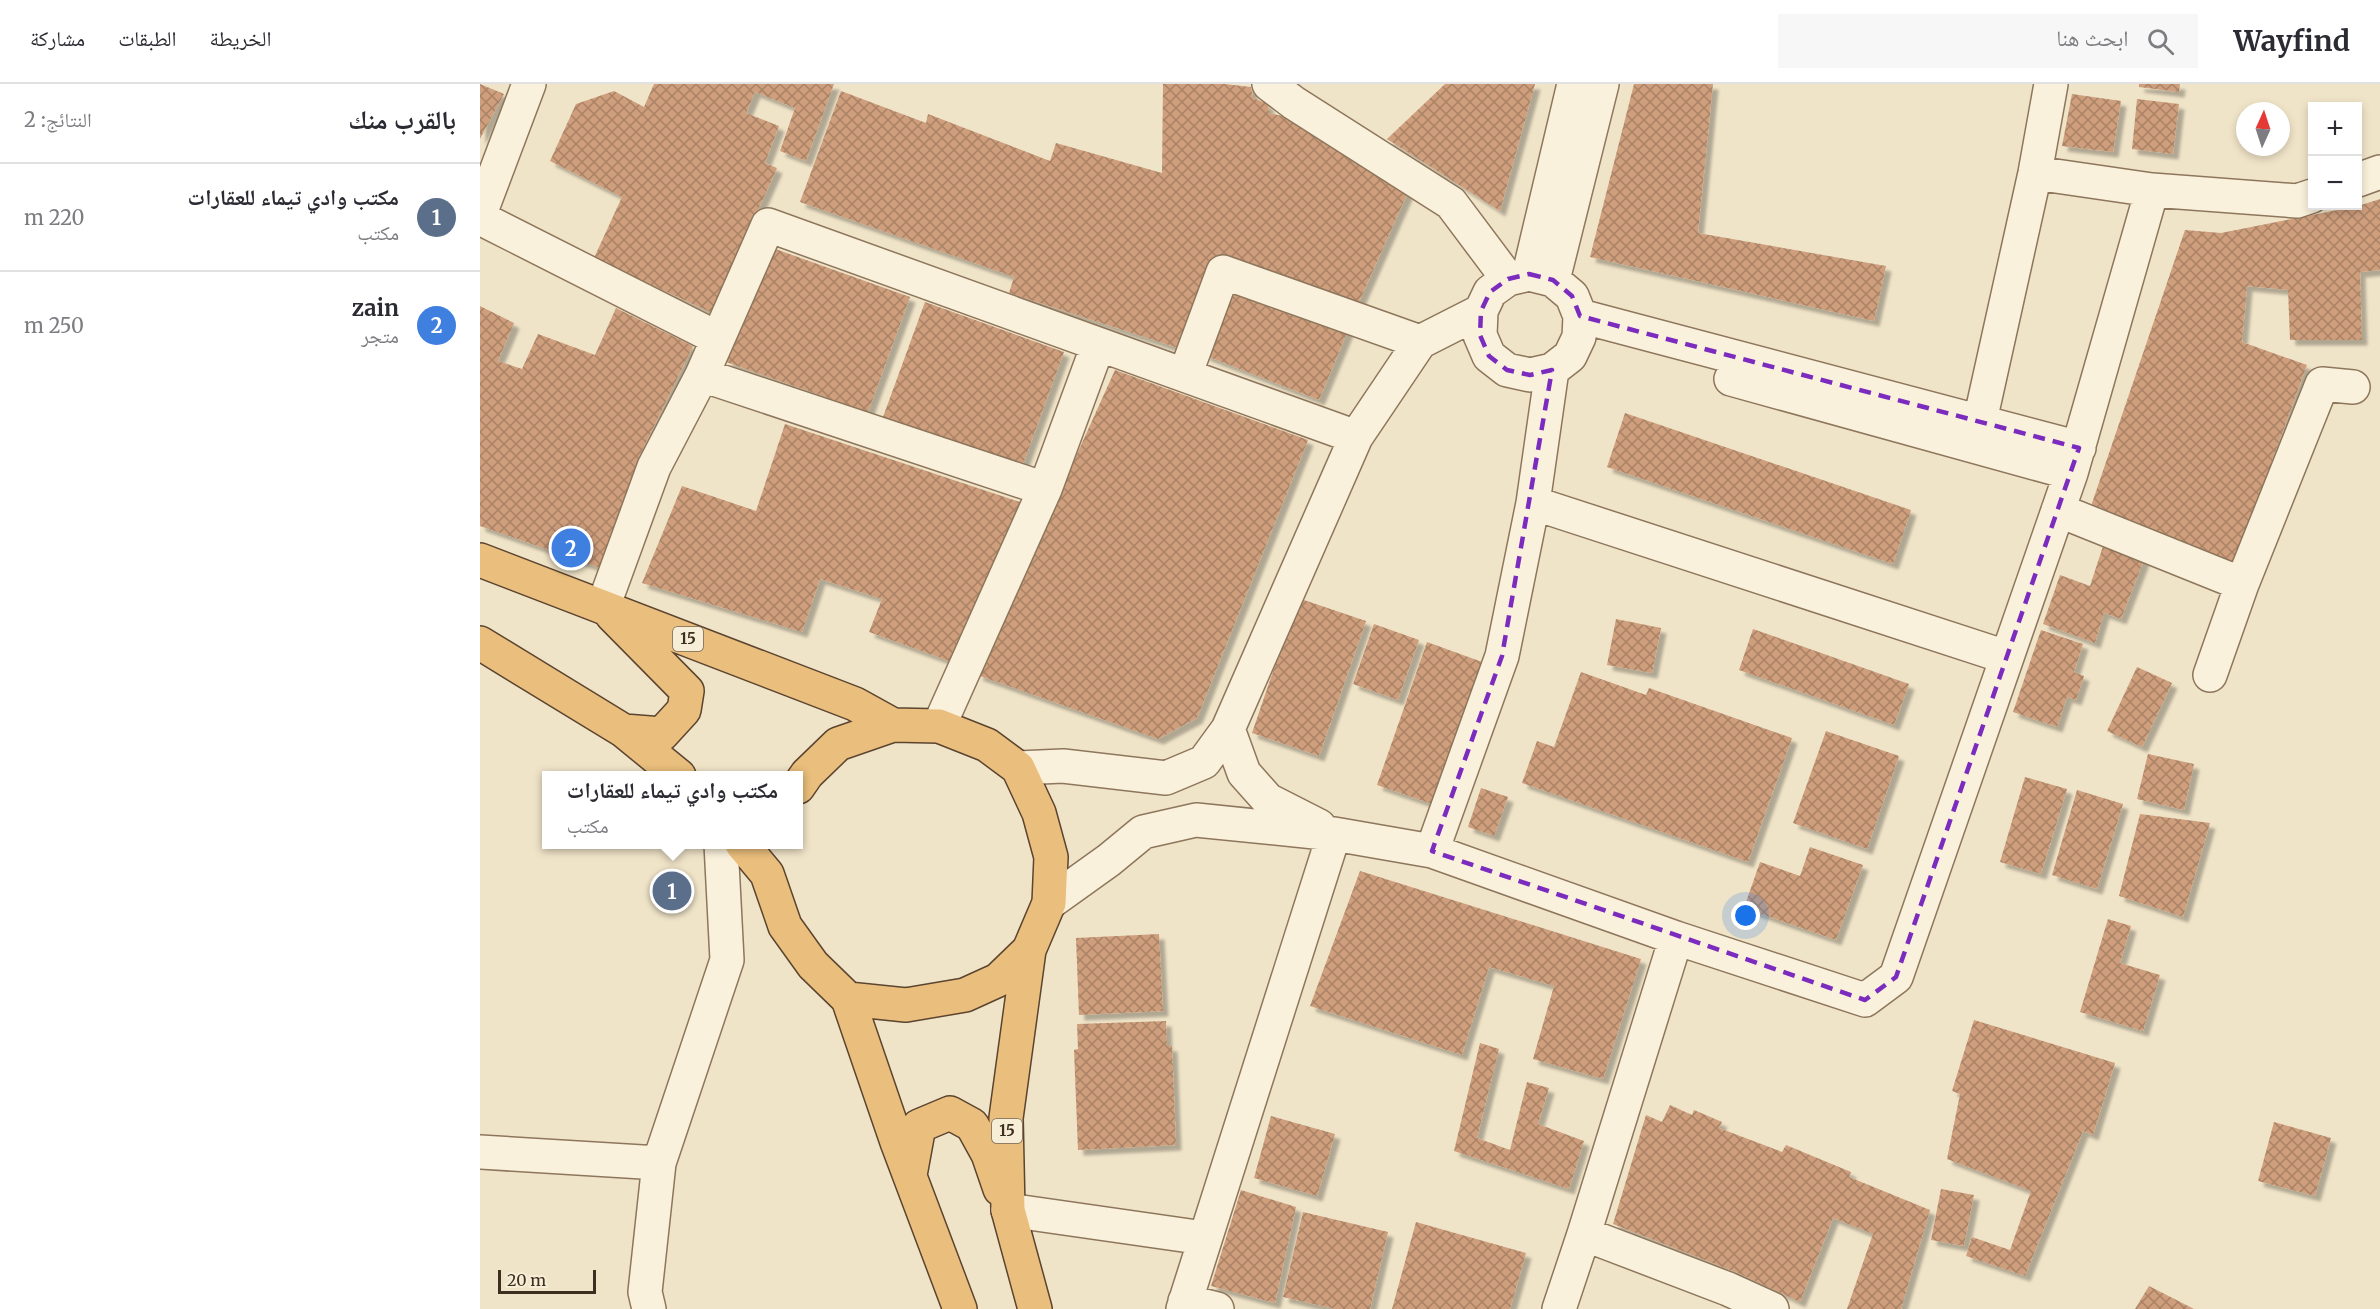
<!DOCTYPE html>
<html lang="ar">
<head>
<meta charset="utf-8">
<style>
  :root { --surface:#fff; --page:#f7f7f7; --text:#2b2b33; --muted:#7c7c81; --line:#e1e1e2; --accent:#0f766e }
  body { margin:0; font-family:Merriweather,"Noto Naskh Arabic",serif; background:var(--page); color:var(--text); direction:rtl }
  .controls { position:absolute; right:18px; top:18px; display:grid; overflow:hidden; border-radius:0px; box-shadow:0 3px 9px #0003 }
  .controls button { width:54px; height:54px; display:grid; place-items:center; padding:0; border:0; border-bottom:2px solid var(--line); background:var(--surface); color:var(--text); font:30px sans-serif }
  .compass { position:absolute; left:1756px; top:18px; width:54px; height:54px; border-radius:50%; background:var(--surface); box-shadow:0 3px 9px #0003; rotate:3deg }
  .scale { position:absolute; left:18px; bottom:15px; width:98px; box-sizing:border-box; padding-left:6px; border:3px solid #3d2e20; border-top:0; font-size:16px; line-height:21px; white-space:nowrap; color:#3d2e20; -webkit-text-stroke:4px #f7eed8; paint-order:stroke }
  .you { position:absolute; left:1266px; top:832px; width:21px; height:21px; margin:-15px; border:4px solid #fff; border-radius:50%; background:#1a73e8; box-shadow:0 0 0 9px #1a73e833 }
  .badge { display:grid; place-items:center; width:39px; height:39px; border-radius:50%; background:var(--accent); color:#fff; font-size:20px; font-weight:700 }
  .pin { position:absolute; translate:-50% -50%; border:3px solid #fff; box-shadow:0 2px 6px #0006 }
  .popup { position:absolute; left:62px; top:687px; width:261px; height:78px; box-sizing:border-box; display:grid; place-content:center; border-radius:0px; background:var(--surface); filter:drop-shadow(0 2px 4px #0005); font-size:20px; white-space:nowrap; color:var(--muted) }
  .popup b { font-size:22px; color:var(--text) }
  .popup::after { content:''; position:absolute; left:50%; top:100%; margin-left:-12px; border:12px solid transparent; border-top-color:var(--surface) }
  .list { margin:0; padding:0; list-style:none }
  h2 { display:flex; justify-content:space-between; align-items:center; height:78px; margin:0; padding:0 24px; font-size:26px }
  h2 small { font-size:20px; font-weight:400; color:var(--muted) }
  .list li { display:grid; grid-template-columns:39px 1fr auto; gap:18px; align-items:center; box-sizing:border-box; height:108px; padding:0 24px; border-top:2px solid var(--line) }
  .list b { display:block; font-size:22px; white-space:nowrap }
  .list p { margin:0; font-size:20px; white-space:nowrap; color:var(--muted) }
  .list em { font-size:20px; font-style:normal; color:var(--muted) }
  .icon { flex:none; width:33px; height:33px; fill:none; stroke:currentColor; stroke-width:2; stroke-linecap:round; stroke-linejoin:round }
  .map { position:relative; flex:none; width:1900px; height:1225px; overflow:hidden; direction:ltr }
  header { display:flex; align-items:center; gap:36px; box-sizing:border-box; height:84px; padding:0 30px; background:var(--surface); border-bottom:2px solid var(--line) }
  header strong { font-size:28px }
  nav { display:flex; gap:33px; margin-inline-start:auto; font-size:21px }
  .search { width:420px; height:54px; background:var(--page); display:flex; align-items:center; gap:15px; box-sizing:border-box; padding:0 21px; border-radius:0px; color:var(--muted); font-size:22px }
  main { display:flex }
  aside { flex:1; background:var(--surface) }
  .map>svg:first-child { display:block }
</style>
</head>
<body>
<header>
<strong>Wayfind</strong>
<div class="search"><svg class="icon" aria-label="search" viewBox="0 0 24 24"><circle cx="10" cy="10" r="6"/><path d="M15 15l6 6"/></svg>ابحث هنا</div>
<nav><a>الخريطة</a><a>الطبقات</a><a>مشاركة</a></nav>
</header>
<main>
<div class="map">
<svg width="1900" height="1225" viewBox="0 0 1900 1225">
  <defs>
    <pattern id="building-cross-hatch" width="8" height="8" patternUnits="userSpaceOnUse" patternTransform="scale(1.5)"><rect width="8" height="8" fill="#cf9f7d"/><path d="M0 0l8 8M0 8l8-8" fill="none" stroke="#a98266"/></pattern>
    <filter id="shadow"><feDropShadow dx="5.5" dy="5.5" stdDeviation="1.5" flood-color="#0004"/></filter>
  </defs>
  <rect width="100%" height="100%" fill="#f0e4c8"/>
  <!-- building -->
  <path fill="url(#building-cross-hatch)" filter="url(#shadow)" d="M 0,0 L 24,10 L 0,55 Z
    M 174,0 L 354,0 L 326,77 L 300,67 L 315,24 L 275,8 L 266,29 L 299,42 L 285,79 L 297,84 L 232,229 L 114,174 L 142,113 L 70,77 L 96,20 L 134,7 L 164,23 Z
    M 683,0 L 745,0 L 771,3 L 773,14 L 788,20 L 789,29 L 807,33 L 928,108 L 875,227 L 739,169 L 701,265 L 529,209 L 534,193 L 320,118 L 361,7 L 446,39 L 448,30 L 570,77 L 576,59 L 682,89 Z
    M 965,0 L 1055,0 L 1020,127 L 907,55 Z
    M 1154,0 L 1233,0 L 1218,149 L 1406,182 L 1394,237 L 1110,173 Z
    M 1659,0 L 1700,0 L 1699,8 L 1659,3 Z
    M 1592,10 L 1641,17 L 1633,68 L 1582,62 Z
    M 1657,15 L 1699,20 L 1693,70 L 1652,65 Z
    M 1900,115 L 1900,186 L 1880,188 L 1882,256 L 1810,256 L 1808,206 L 1767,202 L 1762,258 L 1827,281 L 1753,484 L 1610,425 L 1705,146 L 1741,149 L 1878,122 Z
    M 287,162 L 430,213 L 388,328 L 246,278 Z
    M 750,202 L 869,244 L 839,316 L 724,271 Z
    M 445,218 L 584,268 L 542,383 L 403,333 Z
    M 0,222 L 34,239 L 18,277 L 42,285 L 58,250 L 115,271 L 136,224 L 213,262 L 159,373 L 123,485 L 0,442 Z
    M 635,286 L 828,356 L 717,634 L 678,655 L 497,591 Z
    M 1145,329 L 1431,426 L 1413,480 L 1127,383 Z
    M 305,340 L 546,420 L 472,578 L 389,548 L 402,515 L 340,495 L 322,548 L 162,499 L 202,402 L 276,427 Z
    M 1625,456 L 1665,473 L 1641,535 L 1624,529 L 1615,559 L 1563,540 L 1580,491 L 1610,502 Z
    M 818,514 L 886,537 L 839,672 L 772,649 Z
    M 1136,535 L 1181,544 L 1172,589 L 1127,581 Z
    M 894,540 L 939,556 L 918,616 L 873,600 Z
    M 1273,545 L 1429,600 L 1414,641 L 1259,586 Z
    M 1561,546 L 1603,560 L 1594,588 L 1604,592 L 1596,616 L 1587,613 L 1577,643 L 1533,628 Z
    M 947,558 L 1005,579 L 955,721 L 897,701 Z
    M 1657,583 L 1692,599 L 1662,663 L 1627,647 Z
    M 1101,588 L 1166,611 L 1169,604 L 1312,654 L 1268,778 L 1042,699 L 1057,657 L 1074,663 Z
    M 1346,647 L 1419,672 L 1387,765 L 1313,739 Z
    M 1668,670 L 1714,680 L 1704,726 L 1657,715 Z
    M 1545,693 L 1587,705 L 1561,790 L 1520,778 Z
    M 1001,704 L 1028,713 L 1014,752 L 988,743 Z
    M 1597,706 L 1643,720 L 1617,805 L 1572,791 Z
    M 1660,730 L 1730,739 L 1703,833 L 1639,812 Z
    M 1330,763 L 1383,781 L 1356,856 L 1264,824 L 1280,778 L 1320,792 Z
    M 880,787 L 1161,875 L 1123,995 L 1053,975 L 1074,902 L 1009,883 L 982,971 L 830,922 Z
    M 1628,835 L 1651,842 L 1640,879 L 1680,891 L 1663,947 L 1600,928 Z
    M 679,850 L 683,927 L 599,931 L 596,854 Z
    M 1494,936 L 1635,979 L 1613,1051 L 1603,1047 L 1545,1192 L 1486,1172 L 1492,1153 L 1530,1166 L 1551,1107 L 1467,1075 L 1480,1010 L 1472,1007 Z
    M 686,937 L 687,962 L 692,962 L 696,1061 L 598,1066 L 594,966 L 598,965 L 597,940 Z
    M 1000,959 L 1019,965 L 997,1054 L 1030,1066 L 1047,998 L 1069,1004 L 1058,1040 L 1104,1057 L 1089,1105 L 974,1067 Z
    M 1190,1021 L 1212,1031 L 1214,1026 L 1242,1038 L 1239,1044 L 1302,1068 L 1306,1061 L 1371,1088 L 1369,1093 L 1450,1126 L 1421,1225 L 1367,1225 L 1393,1150 L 1353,1134 L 1320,1218 L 1258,1189 L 1133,1140 L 1166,1031 L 1182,1038 Z
    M 791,1032 L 855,1050 L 837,1112 L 774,1094 Z
    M 1794,1038 L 1851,1054 L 1835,1112 L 1778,1097 Z
    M 1461,1105 L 1494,1111 L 1484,1162 L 1451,1156 Z
    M 761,1106 L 816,1123 L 795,1219 L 731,1202 Z
    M 823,1128 L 908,1148 L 890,1225 L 855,1225 L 803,1213 Z
    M 936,1138 L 1046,1169 L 1030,1225 L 912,1225 Z
    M 1669,1202 L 1714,1225 L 1655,1225 Z"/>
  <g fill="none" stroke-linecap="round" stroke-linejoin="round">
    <!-- minor casing -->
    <g stroke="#8d765c" stroke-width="36">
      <path id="minor" d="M 789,0 L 814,19 L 971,119 L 1028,195
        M 1555,89 L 1672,106 L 1817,117 L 1832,112
        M 1878,96 L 1900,88
        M 0,130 L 49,0
        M 0,134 L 237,254
        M 1049,190 L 1094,0
        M 1073,196 L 1122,0
        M 1100,232 L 1599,364
        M 222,291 L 565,405
        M 705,291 L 743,188 L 940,258
        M 1251,295 L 1591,389
        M 1500,337 L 1555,89 L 1571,0
        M 1053,419 L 1526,573
        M 1578,426 L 1762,500 L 1842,300 L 1873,303
        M 123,523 L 174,383 L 222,291 L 288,141 L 876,353
        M 1730,591 L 1762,500
        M 459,642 L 565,405 L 618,261
        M 748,645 L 764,689 L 788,716 L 839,742
        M 538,684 L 583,682 L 686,694 L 724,678 L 748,645 L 876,353 L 940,258 L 1001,227 L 1010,208 L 1028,195 L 1049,190 L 1073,196 L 1092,212 L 1100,232 L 1099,253 L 1090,272 L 1072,286 L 1050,291 L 1027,286 L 1009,272 L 1000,251 L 1001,227
        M 952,767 L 1022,572 L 1053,419 L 1072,286
        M 569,819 L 629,776 L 663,748 L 716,736 L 854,750 L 952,767 L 1196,854 L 1385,916 L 1416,893 L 1591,389 L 1672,106
        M 0,1068 L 179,1079
        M 528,1126 L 724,1154
        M 1104,1150 L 1248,1205 L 1292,1225
        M 705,1217 L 737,1225
        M 169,1225 L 165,1208 L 179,1079 L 247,876 L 241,760
        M 703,1225 L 854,750
        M 1079,1225 L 1104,1150 L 1196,854"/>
    </g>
    <!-- trunk casing -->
    <g stroke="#5b4430" stroke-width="36">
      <path id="trunk" d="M 0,476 L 375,620 L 413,641
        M 132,531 L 207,607 L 204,626 L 182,650 L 144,647
        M 0,559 L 144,647 L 199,692
        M 318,703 L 327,690 L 358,660 L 413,641 L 459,642 L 507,661 L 538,684 L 559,729 L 571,773 L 569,819 L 549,866 L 526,1034 L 528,1126 L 555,1225
        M 262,760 L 287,790 L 305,842 L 333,881 L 368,915 L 417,1058 L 480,1225
        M 368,915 L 426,921 L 485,911 L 518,896 L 549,866
        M 430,1091 L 439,1042 L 470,1029 L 492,1041 L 508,1070 L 520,1105"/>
    </g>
    <!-- minor -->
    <use href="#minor" stroke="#faf1dc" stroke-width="33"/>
    <!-- trunk -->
    <use href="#trunk" stroke="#eabe7c" stroke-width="33"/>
  </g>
  <!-- marked area -->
  <path fill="none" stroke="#7b2cbf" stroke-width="4.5" stroke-dasharray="12 8" stroke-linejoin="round" d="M 1049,190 L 1073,196 L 1092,212 L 1100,232 L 1599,364 L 1416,893 L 1385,916 L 952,767 L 1022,572 L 1072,286 L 1050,291 L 1027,286 L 1009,272 L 1000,251 L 1001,227 L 1010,208 L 1028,195 Z"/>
  <g text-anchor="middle" stroke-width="5" stroke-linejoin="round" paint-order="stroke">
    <!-- shield labels -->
    <g fill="#f7eed8" stroke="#756857" stroke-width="1.5">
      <rect x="193" y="543" width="30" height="24" rx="4.5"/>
      <rect x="512" y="1035" width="30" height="24" rx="4.5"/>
    </g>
    <g font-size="15" font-weight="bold" fill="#3d2e20">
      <text x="208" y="560">15</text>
      <text x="527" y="1052">15</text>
    </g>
  </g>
</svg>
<div class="controls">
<button>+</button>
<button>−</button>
</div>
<svg class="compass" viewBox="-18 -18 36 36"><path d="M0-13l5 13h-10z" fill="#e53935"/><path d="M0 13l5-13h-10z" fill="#7c7c81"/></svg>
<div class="scale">20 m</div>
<div class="you"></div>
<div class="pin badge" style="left:192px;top:807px;background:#5c6f8a">1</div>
<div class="popup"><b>مكتب وادي تيماء للعقارات</b>مكتب</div>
<div class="pin badge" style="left:91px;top:464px;background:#3f7fe0">2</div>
</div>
<aside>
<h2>بالقرب منك<small>النتائج: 2</small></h2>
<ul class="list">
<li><span class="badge" style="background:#5c6f8a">1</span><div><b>مكتب وادي تيماء للعقارات</b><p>مكتب</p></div><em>220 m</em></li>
<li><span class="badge" style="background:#3f7fe0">2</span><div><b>zain</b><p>متجر</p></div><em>250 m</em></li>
</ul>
</aside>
</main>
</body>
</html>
